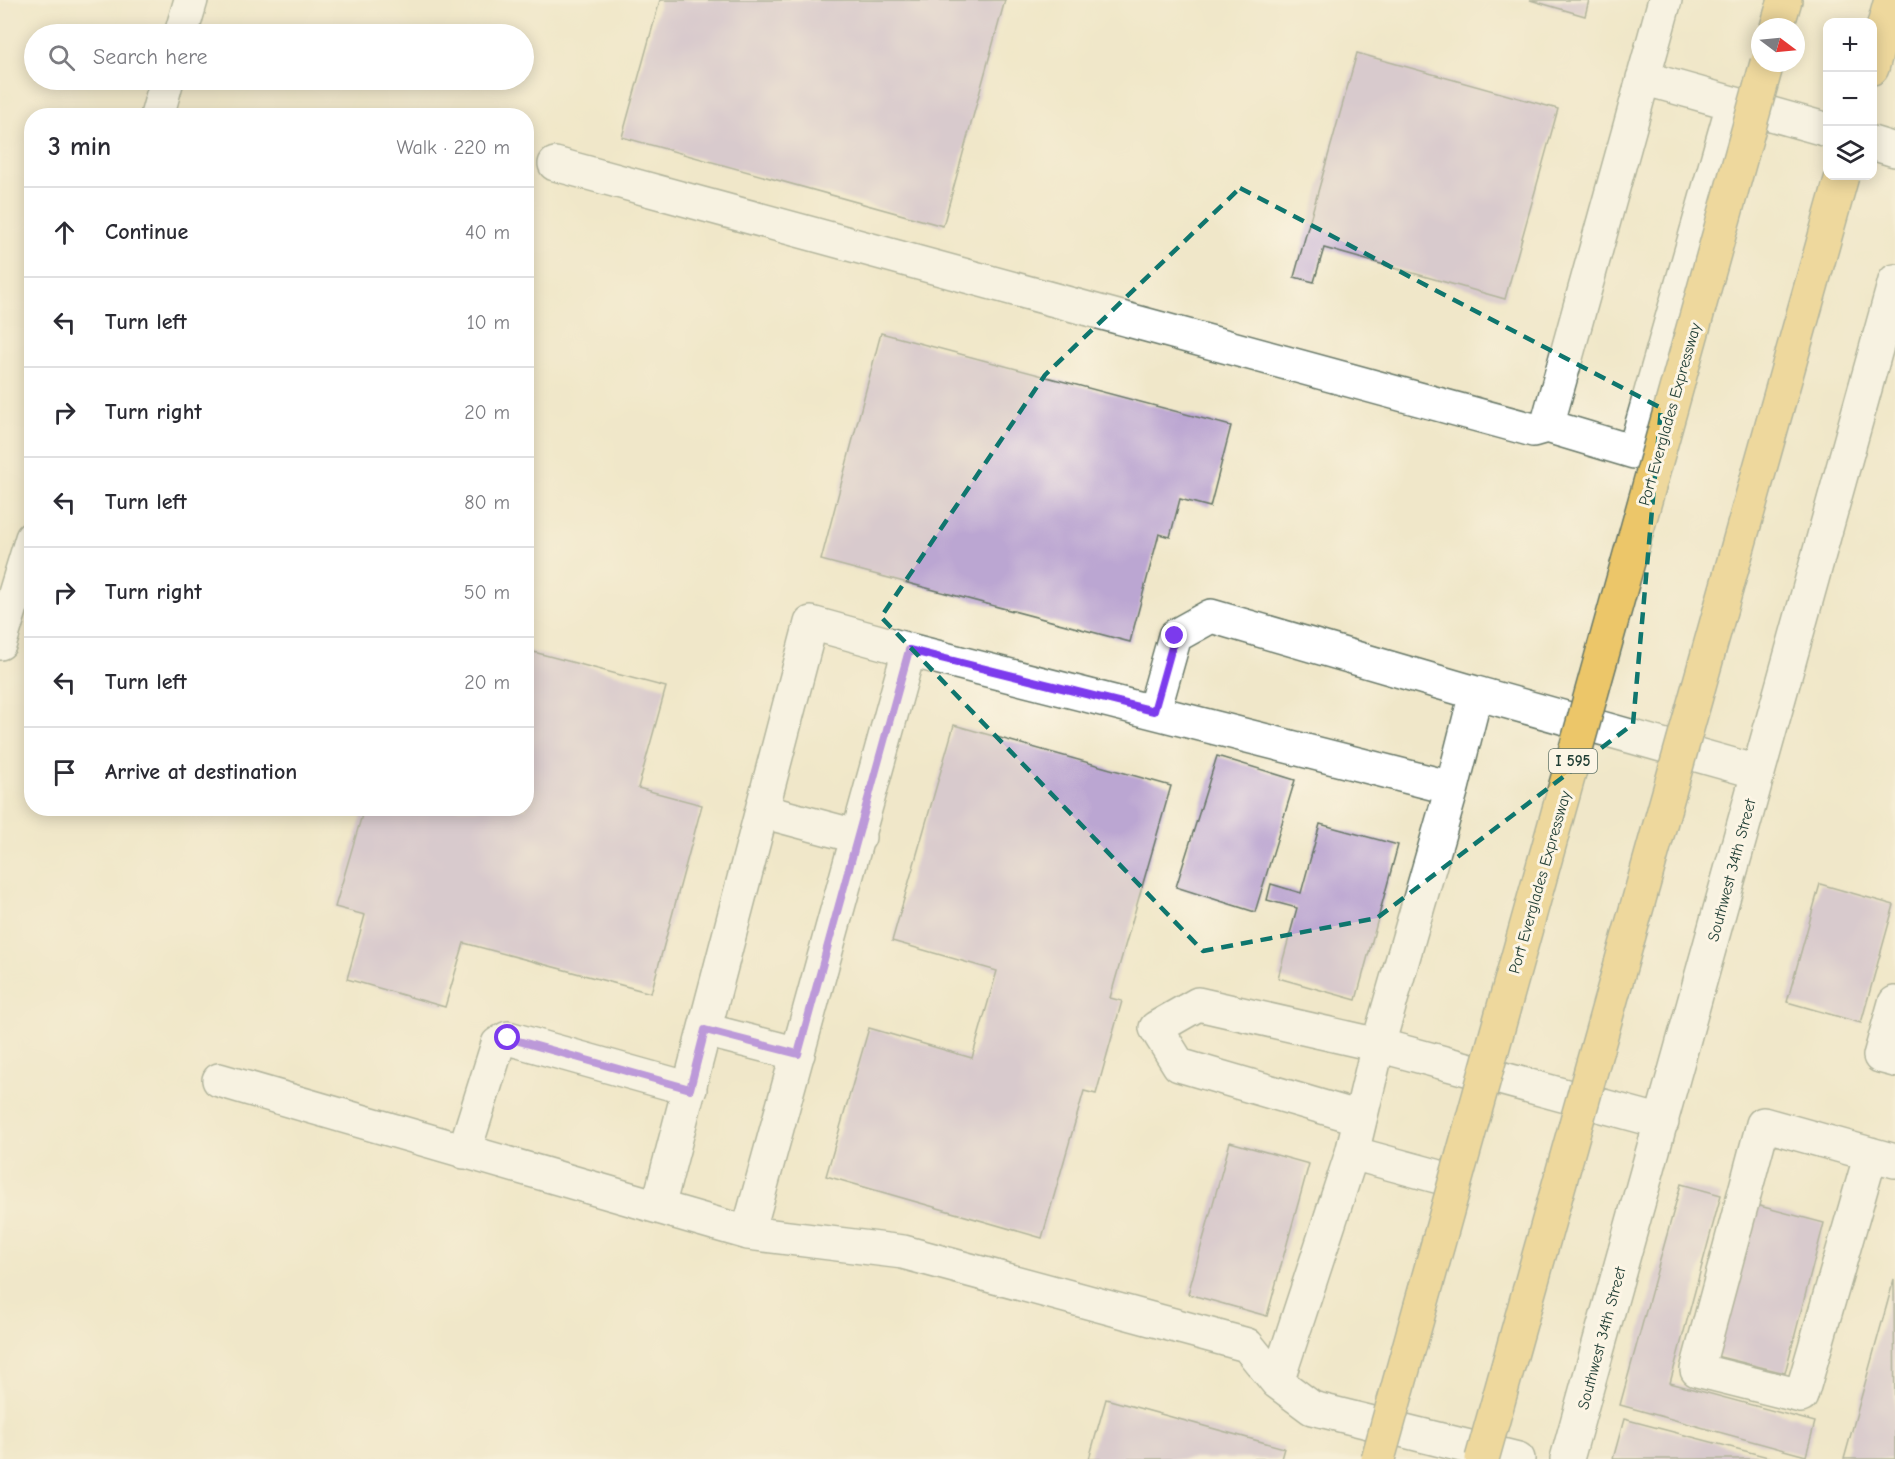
<!DOCTYPE html>
<html lang="en">
<head>
<meta charset="utf-8">
<style>
  :root { --surface:#fff; --page:#f2f2f3; --text:#2b2b33; --muted:#7c7c81; --line:#e1e1e2 }
  body { margin:0; font-family:"Comic Neue",sans-serif; background:var(--page); color:var(--text) }
  .controls { position:absolute; right:18px; top:18px; display:grid; overflow:hidden; border-radius:12px; box-shadow:0 3px 15px #0003 }
  .controls button { width:54px; height:54px; display:grid; place-items:center; padding:0; border:0; border-bottom:2px solid var(--line); background:var(--surface); color:var(--text); font:30px sans-serif }
  .compass { position:absolute; left:1751px; top:18px; width:54px; height:54px; border-radius:50%; background:var(--surface); box-shadow:0 3px 15px #0003; rotate:106deg }
  .stop { position:absolute; width:18px; height:18px; margin:-14px; border:4px solid #7c3aed; border-radius:50%; background:#fff }
  .stop.end { background:#7c3aed; border-color:#fff; box-shadow:0 2px 6px #0008 }
  .list { margin:0; padding:0; list-style:none }
  h2 { display:flex; justify-content:space-between; align-items:center; height:78px; margin:0; padding:0 24px; font-size:26px }
  h2 small { font-size:20px; font-weight:400; color:var(--muted) }
  .list li { display:grid; grid-template-columns:39px 1fr auto; gap:18px; align-items:center; box-sizing:border-box; height:90px; padding:0 24px; border-top:2px solid var(--line) }
  .list b { display:block; font-size:22px; white-space:nowrap }
  .list em { font-size:20px; font-style:normal; color:var(--muted) }
  .icon { flex:none; width:33px; height:33px; fill:none; stroke:currentColor; stroke-width:2; stroke-linecap:round; stroke-linejoin:round }
  .map { position:relative; flex:none; width:1895px; height:1459px; overflow:hidden }
  .search { position:absolute; background:var(--surface); box-shadow:0 3px 15px #0003; left:24px; top:24px; width:510px; height:66px; display:flex; align-items:center; gap:15px; box-sizing:border-box; padding:0 21px; border-radius:33px; color:var(--muted); font-size:22px }
  .panel { position:absolute; background:var(--surface); box-shadow:0 3px 15px #0003; left:24px; top:108px; width:510px; height:708px; border-radius:24px }
  .map>svg:first-child { display:block }
</style>
</head>
<body>
<div class="map">
<svg width="1895" height="1459" viewBox="0 0 1895 1459">
  <rect width="100%" height="100%" fill="#fcf5e5"/>
  <filter id="ink" filterUnits="userSpaceOnUse"><feTurbulence type="fractalNoise" baseFrequency=".0167" numOctaves="2"/><feDisplacementMap in="SourceGraphic" scale="12" xChannelSelector="R" yChannelSelector="G"/><feConvolveMatrix kernelMatrix="1 2 1 2 8 2 1 2 1" color-interpolation-filters="sRGB"/></filter>
  <filter id="wash" filterUnits="userSpaceOnUse"><feTurbulence type="fractalNoise" baseFrequency=".008" numOctaves="4" result="noise"/><feDisplacementMap in="SourceGraphic" scale="24" xChannelSelector="R" yChannelSelector="G"/><feGaussianBlur stdDeviation="1.35" result="paint"/><feColorMatrix in="noise" values="0 0 0 0 0 0 0 0 0 0 0 0 0 0 0 0 0 1.4 0 .05"/><feComposite in="paint" operator="in"/></filter>
  <g filter="url(#wash)">
    <rect width="100%" height="100%" fill="#f0e7c9"/>
    <g id="blocks">
      <!-- building -->
      <path fill="#bba6d2" d="M 660,0 L 1005,0 L 943,226 L 622,137 Z
        M 1530,0 L 1589,0 L 1585,16 Z
        M 1357,53 L 1558,109 L 1505,299 L 1324,248 L 1314,282 L 1294,277 Z
        M 881,333 L 1231,426 L 1210,507 L 1180,499 L 1170,537 L 1159,534 L 1130,642 L 821,560 Z
        M 526,650 L 666,687 L 638,788 L 702,805 L 651,993 L 464,943 L 445,1007 L 347,979 L 365,915 L 335,907 L 364,808 L 526,808 Z
        M 954,725 L 1171,786 L 1110,998 L 1122,1001 L 1096,1094 L 1084,1091 L 1042,1238 L 826,1176 L 869,1028 L 972,1058 L 997,971 L 892,941 Z
        M 1217,756 L 1295,780 L 1255,912 L 1176,887 Z
        M 1320,824 L 1398,845 L 1356,1000 L 1278,978 L 1297,908 L 1267,900 L 1271,884 L 1301,893 Z
        M 1820,884 L 1894,905 L 1861,1023 L 1787,1002 Z
        M 1230,1142 L 1309,1164 L 1267,1316 L 1188,1294 Z
        M 1681,1184 L 1721,1195 L 1670,1383 L 1815,1422 L 1806,1456 L 1620,1405 Z
        M 1752,1204 L 1824,1223 L 1785,1373 L 1712,1355 Z
        M 1894,1279 L 1895,1459 L 1844,1459 Z
        M 1106,1399 L 1284,1448 L 1281,1459 L 1089,1459 Z
        M 1624,1419 L 1772,1458 L 1772,1459 L 1613,1459 Z"/>
    </g>
  </g>
  <g filter="url(#ink)">
    <use href="#blocks" fill-opacity="0" stroke="#687868" stroke-width="1.5"/>
    <g fill="none" stroke-linecap="round" stroke-linejoin="round">
      <!-- minor casing -->
      <g stroke="#687868" stroke-width="36">
        <path id="minor" d="M 181,34 L 191,0
          M 1643,78 L 1828,130
          M 157,116 L 167,80
          M 1872,143 L 1895,150
          M 555,164 L 1533,430 L 1547,426 L 1634,452 L 1733,104
          M 1547,426 L 1665,0
          M 0,643 L 32,538
          M 1154,711 L 1175,636 L 1211,616 L 1476,693
          M 1452,788 L 909,650 L 748,1233 L 903,1252 L 1247,1345 L 1277,1382 L 1352,1153 L 1378,1045 L 1452,788 L 1476,693 L 1758,772
          M 762,811 L 859,837
          M 1895,1003 L 1880,1056 L 1895,1060
          M 705,1030 L 798,1054
          M 219,1080 L 658,1207
          M 1360,1118 L 1179,1065 L 1156,1028 L 1198,1004 L 1378,1045 L 1662,1122
          M 464,1152 L 498,1044 L 508,1038 L 690,1089
          M 1352,1153 L 1436,1176
          M 1871,1154 L 1801,1396 L 1697,1370 L 1763,1124 L 1895,1161
          M 748,1233 L 658,1207 L 811,623 L 909,650
          M 1277,1382 L 1312,1408 L 1518,1459
          M 1567,1459 L 1895,281"/>
      </g>
      <!-- highway casing -->
      <g stroke="#687868" stroke-width="36">
        <path id="highway" d="M 1777,27 L 1785,0
          M 1872,68 L 1891,0"/>
      </g>
      <!-- minor -->
      <use href="#minor" stroke="#fff" stroke-width="33"/>
      <!-- highway -->
      <use href="#highway" stroke="#ecc669" stroke-width="33"/>
      <!-- highway-bridge casing -->
      <g stroke="#687868" stroke-width="36" stroke-linecap="butt">
        <path id="highway-bridge" d="M 1378,1459 L 1767,63
          M 1482,1459 L 1842,176"/>
      </g>
      <!-- highway-bridge -->
      <use href="#highway-bridge" stroke="#ecc669" stroke-width="33"/>
    </g>
  </g>
  <g fill="none" stroke-linecap="round" stroke-linejoin="round" filter="url(#ink)">
    <!-- route -->
    <path stroke="#7c3aed" stroke-width="8" d="M 508,1038 L 690,1089 L 705,1030 L 798,1054 L 909,650 L 1154,711 L 1175,636"/>
  </g>
  <!-- marked area -->
  <path d="M0 0H1895V1459H0ZM 1240,188 L 1661,408 L 1633,724 L 1377,918 L 1203,951 L 881,617 L 1045,375 Z" fill="#f0e7c9" fill-opacity=".55" fill-rule="evenodd"/>
  <path fill="none" stroke="#0f766e" stroke-width="4.5" stroke-dasharray="12 8" stroke-linejoin="round" d="M 1240,188 L 1661,408 L 1633,724 L 1377,918 L 1203,951 L 881,617 L 1045,375 Z"/>
  <g text-anchor="middle" stroke-width="6" stroke-linejoin="round" paint-order="stroke">
    <!-- shield labels -->
    <rect fill="#fcf5e5" stroke="#617469" stroke-width="1.5" x="1549" y="749" width="48" height="24" rx="4.5"/>
    <g font-size="15" font-weight="bold" fill="#1f3d34">
      <text x="1573" y="766">I 595</text>
    </g>
    <!-- street labels -->
    <g font-size="16" fill="#1f3d34" stroke="#fcf5e5">
      <text transform="translate(1669 414) rotate(-74)" y="6">Port Everglades Expressway</text>
      <text transform="translate(1731 870) rotate(-75)" y="6">Southwest 34th Street</text>
      <text transform="translate(1539 882) rotate(-74)" y="6">Port Everglades Expressway</text>
      <text transform="translate(1601 1338) rotate(-75)" y="6">Southwest 34th Street</text>
    </g>
  </g>
</svg>
<div class="controls">
<button>+</button>
<button>−</button>
<button><svg class="icon" aria-label="layers" viewBox="0 0 24 24"><path d="M12 4l9 5-9 5-9-5zM3 14l9 5 9-5"/></svg></button>
</div>
<svg class="compass" viewBox="-18 -18 36 36"><path d="M0-13l5 13h-10z" fill="#e53935"/><path d="M0 13l5-13h-10z" fill="#7c7c81"/></svg>
<div class="stop" style="left:508px;top:1038px"></div>
<div class="stop end" style="left:1175px;top:636px"></div>
<div class="search"><svg class="icon" aria-label="search" viewBox="0 0 24 24"><circle cx="10" cy="10" r="6"/><path d="M15 15l6 6"/></svg>Search here</div>
<section class="panel">
<h2>3 min<small>Walk · 220 m</small></h2>
<ul class="list">
<li><svg class="icon" aria-label="ahead" viewBox="0 0 24 24"><path d="M12 20V5M6 11l6-6 6 6"/></svg><div><b>Continue</b></div><em>40 m</em></li>
<li><svg class="icon" aria-label="left" viewBox="0 0 24 24"><path d="M17 20v-9H6M10 6l-5 5 5 5"/></svg><div><b>Turn left</b></div><em>10 m</em></li>
<li><svg class="icon" aria-label="right" viewBox="0 0 24 24"><path d="M7 20v-9h11M14 6l5 5-5 5"/></svg><div><b>Turn right</b></div><em>20 m</em></li>
<li><svg class="icon" aria-label="left" viewBox="0 0 24 24"><path d="M17 20v-9H6M10 6l-5 5 5 5"/></svg><div><b>Turn left</b></div><em>80 m</em></li>
<li><svg class="icon" aria-label="right" viewBox="0 0 24 24"><path d="M7 20v-9h11M14 6l5 5-5 5"/></svg><div><b>Turn right</b></div><em>50 m</em></li>
<li><svg class="icon" aria-label="left" viewBox="0 0 24 24"><path d="M17 20v-9H6M10 6l-5 5 5 5"/></svg><div><b>Turn left</b></div><em>20 m</em></li>
<li><svg class="icon" aria-label="arrive" viewBox="0 0 24 24"><path d="M6 21V4h12l-3 4 3 4H6"/></svg><div><b>Arrive at destination</b></div></li>
</ul>
</section>
</div>
</body>
</html>
